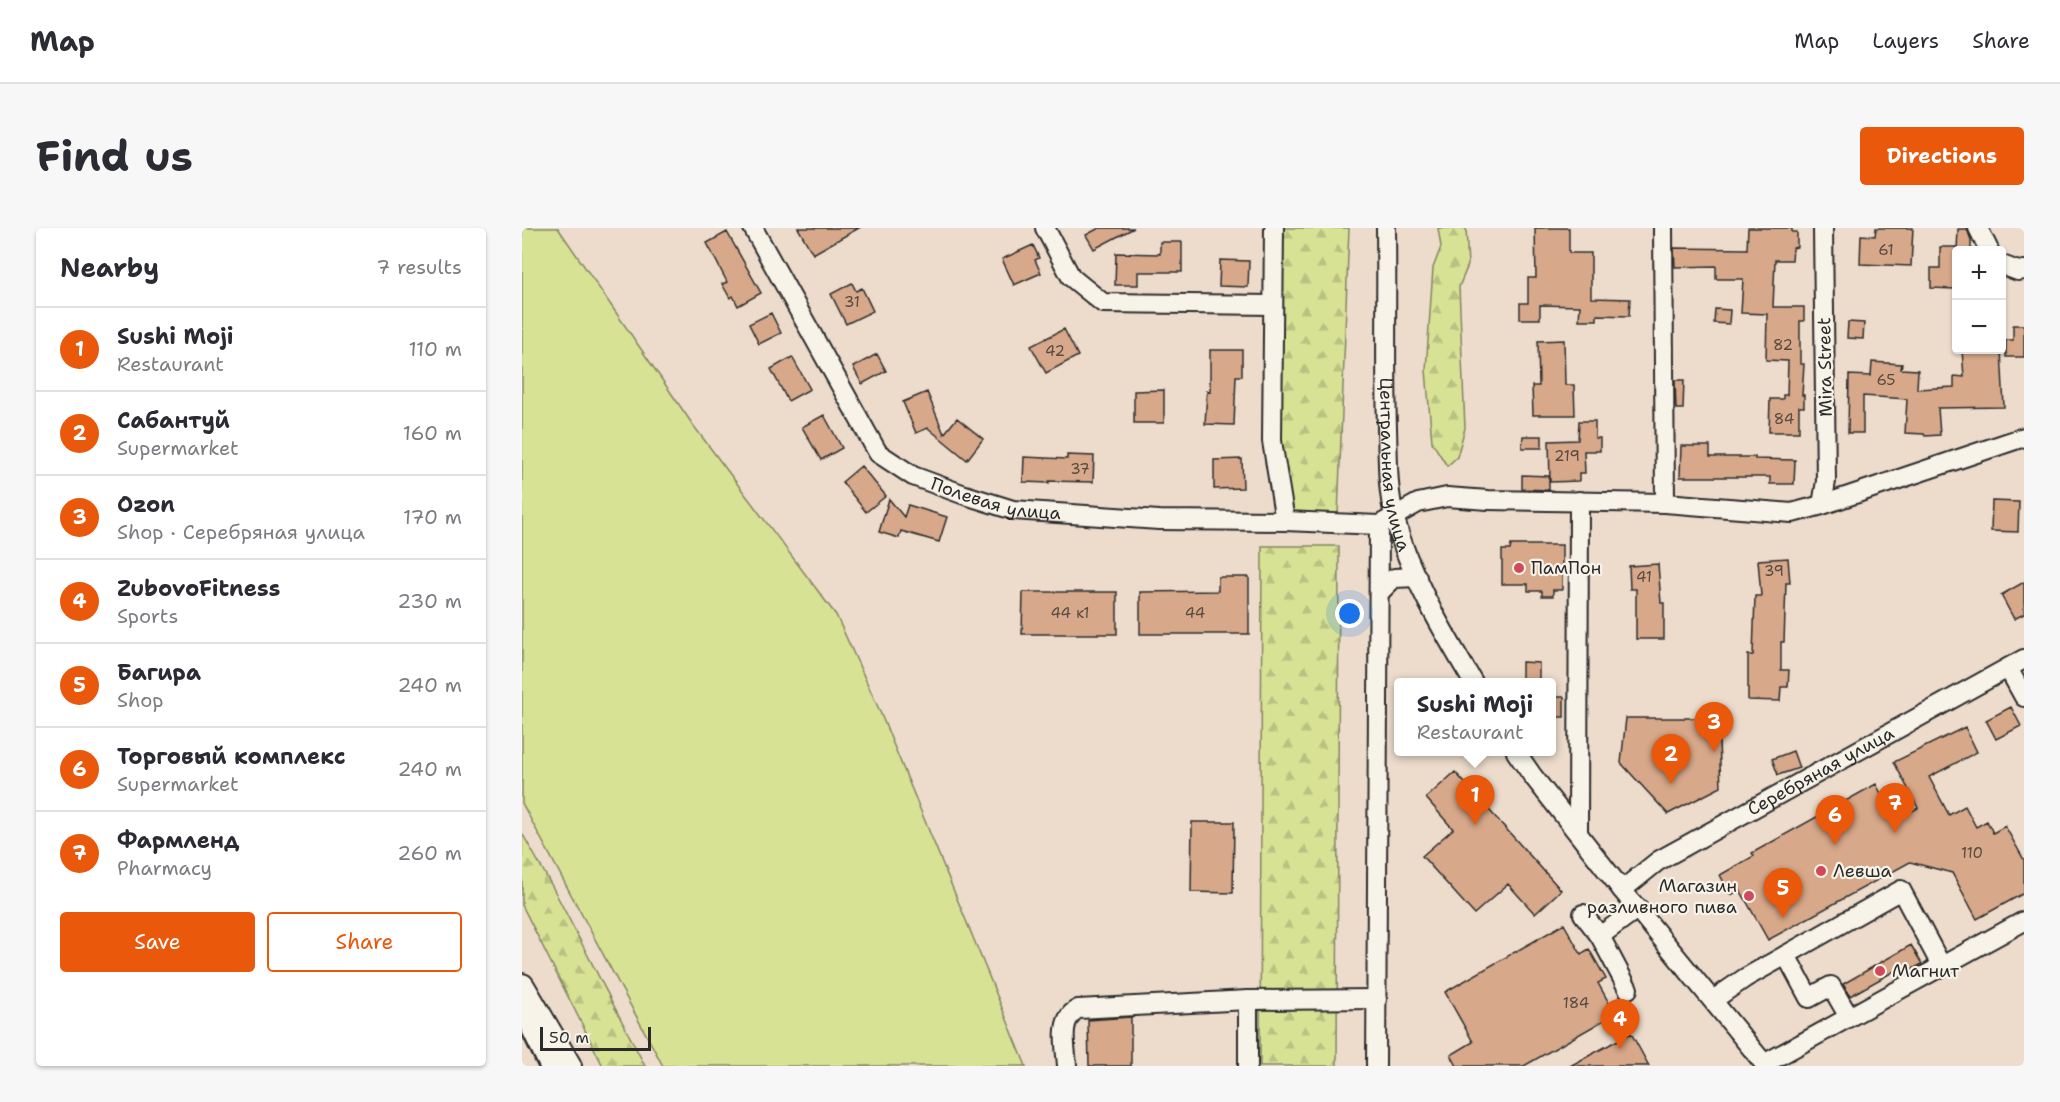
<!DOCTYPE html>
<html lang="en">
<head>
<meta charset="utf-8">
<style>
  :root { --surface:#fff; --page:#f7f7f7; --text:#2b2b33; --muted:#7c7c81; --line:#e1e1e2; --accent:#ea580c }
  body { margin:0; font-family:"Shantell Sans",sans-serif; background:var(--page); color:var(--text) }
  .controls { position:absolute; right:18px; top:18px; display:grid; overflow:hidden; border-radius:6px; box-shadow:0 2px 4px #0004 }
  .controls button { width:54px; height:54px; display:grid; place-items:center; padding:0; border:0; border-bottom:2px solid var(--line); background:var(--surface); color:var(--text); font:30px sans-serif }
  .scale { position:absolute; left:18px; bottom:15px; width:111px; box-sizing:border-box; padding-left:6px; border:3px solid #2b2b2b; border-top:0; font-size:16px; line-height:21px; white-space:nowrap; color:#2b2b2b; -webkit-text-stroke:4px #f7f3e8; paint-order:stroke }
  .you { position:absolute; left:828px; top:386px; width:21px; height:21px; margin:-15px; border:4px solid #fff; border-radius:50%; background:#1a73e8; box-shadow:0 0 0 9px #1a73e833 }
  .badge { display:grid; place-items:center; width:39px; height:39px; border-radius:50%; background:var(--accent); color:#fff; font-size:20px; font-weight:700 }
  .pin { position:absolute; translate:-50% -50px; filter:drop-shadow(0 2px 3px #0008) }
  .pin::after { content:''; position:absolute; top:32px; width:21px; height:18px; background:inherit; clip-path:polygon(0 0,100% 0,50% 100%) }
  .popup { position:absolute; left:872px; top:450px; width:162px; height:78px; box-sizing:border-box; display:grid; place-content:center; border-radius:6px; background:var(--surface); filter:drop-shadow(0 2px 4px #0005); font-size:20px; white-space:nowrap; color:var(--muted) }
  .popup b { font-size:22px; color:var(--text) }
  .popup::after { content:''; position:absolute; left:50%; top:100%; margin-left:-12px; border:12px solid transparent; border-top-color:var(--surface) }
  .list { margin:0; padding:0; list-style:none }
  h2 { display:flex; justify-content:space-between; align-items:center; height:78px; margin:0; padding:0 24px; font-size:26px }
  h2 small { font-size:20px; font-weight:400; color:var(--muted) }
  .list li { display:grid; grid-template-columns:39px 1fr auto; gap:18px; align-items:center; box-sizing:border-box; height:84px; padding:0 24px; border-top:2px solid var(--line) }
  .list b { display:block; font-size:22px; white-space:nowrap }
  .list p { margin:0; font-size:20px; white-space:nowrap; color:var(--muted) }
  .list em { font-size:20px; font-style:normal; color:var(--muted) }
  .actions { display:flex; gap:12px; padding:18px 24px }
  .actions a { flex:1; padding:14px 0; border:2px solid var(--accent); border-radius:6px; text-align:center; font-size:21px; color:var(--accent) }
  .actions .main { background:var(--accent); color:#fff }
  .map { position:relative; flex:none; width:1502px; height:838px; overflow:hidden; border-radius:6px }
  header { display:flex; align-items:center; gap:36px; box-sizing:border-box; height:84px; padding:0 30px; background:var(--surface); border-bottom:2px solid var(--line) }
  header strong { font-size:28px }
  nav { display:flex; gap:33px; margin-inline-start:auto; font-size:21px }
  .intro { display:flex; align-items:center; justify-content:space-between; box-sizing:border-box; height:144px; padding:0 36px }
  h1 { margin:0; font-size:42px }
  .button { padding:15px 27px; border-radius:6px; background:var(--accent); color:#fff; font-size:21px; font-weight:700 }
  main { display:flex; gap:36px; padding:0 36px }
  aside { flex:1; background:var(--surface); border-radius:6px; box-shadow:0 2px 4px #0004 }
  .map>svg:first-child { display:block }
</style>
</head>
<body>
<header>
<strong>Map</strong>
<nav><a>Map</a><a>Layers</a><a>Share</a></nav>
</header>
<div class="intro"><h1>Find us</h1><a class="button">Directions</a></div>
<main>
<aside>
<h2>Nearby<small>7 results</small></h2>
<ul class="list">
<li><span class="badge">1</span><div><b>Sushi Moji</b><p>Restaurant</p></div><em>110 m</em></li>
<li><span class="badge">2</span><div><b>Сабантуй</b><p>Supermarket</p></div><em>160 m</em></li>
<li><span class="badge">3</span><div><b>Ozon</b><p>Shop · Серебряная улица</p></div><em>170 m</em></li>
<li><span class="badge">4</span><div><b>ZubovoFitness</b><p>Sports</p></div><em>230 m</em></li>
<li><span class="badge">5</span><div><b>Багира</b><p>Shop</p></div><em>240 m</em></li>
<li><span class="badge">6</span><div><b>Торговый комплекс</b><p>Supermarket</p></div><em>240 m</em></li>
<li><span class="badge">7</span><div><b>Фармленд</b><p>Pharmacy</p></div><em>260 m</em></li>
</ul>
<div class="actions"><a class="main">Save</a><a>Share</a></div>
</aside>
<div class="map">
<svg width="1502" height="838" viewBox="0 0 1502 838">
  <defs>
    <pattern id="forest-firs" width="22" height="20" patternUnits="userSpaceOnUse" patternTransform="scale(1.5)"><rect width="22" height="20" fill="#d7e295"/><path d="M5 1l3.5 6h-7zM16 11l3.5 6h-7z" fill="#b9c281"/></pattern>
  </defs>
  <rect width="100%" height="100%" fill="#eddccc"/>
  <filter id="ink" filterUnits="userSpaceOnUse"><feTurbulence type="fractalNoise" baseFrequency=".0167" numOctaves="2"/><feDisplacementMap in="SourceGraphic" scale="12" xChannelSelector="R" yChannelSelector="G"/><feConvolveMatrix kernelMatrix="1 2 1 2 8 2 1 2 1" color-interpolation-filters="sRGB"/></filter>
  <g filter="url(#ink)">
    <!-- green -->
    <path fill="#d7e295" stroke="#818660" stroke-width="1.5" d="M 0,0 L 36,0 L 171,197 L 314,387 L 356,479 L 504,838 L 141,838 L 0,575 Z"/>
    <!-- forest -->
    <path fill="url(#forest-firs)" stroke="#818660" stroke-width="1.5" d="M 759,0 L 827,0 L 816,288 L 769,285 L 760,214 L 757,67 Z
      M 916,0 L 944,0 L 946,37 L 937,59 L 943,200 L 935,229 L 925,238 L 910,214 L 904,142 L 911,40 L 919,19 Z
      M 740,318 L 817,318 L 815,838 L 738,838 Z
      M 0,605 L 30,658 L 123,838 L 81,838 L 0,677 Z"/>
    <!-- building -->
    <path fill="#d7a889" stroke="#2b2b2b" stroke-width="1.5" d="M 276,0 L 337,0 L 291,26 Z
      M 577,0 L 612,0 L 572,21 L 564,7 Z
      M 1013,0 L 1047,0 L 1047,25 L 1069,25 L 1069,70 L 1108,71 L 1107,88 L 1075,87 L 1075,92 L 1057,92 L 1058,78 L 1018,77 L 1018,91 L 998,91 L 998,75 L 1006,75 L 1006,50 L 1014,50 Z
      M 1226,0 L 1270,0 L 1270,4 L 1275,4 L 1275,19 L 1271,20 L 1270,32 L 1253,32 L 1251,79 L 1282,79 L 1282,93 L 1278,93 L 1278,136 L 1282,136 L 1280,167 L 1282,167 L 1282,179 L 1277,179 L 1277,204 L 1247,204 L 1248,171 L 1261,171 L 1261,167 L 1265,167 L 1266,133 L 1244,132 L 1245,86 L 1219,85 L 1221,51 L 1194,51 L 1194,38 L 1153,39 L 1152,20 L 1225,21 Z
      M 1354,0 L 1391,0 L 1389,38 L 1338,36 L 1339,7 L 1353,8 Z
      M 1436,1 L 1445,1 L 1449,12 L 1449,22 L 1435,22 Z
      M 205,4 L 239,65 L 216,78 L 211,68 L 208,70 L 200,56 L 205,54 L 185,15 Z
      M 638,14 L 660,14 L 660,44 L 616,44 L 616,57 L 593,57 L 594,25 L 638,26 Z
      M 511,17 L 517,30 L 513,32 L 519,45 L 492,57 L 480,31 Z
      M 1418,19 L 1434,19 L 1434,61 L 1409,60 L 1409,40 L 1418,40 Z
      M 698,32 L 727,33 L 726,59 L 697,58 Z
      M 330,55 L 334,63 L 340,60 L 351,83 L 324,96 L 309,66 Z
      M 1193,81 L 1208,82 L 1207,96 L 1192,95 Z
      M 249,85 L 259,105 L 237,116 L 227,96 Z
      M 1326,94 L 1342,95 L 1341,111 L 1325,110 Z
      M 1491,97 L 1502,97 L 1502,129 L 1484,129 L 1484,112 L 1491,112 Z
      M 542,101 L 556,128 L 524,145 L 509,118 Z
      M 1042,112 L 1043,157 L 1052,157 L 1053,187 L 1011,187 L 1010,158 L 1017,158 L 1016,113 Z
      M 688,122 L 720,122 L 720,148 L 714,148 L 712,197 L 683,196 L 685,163 L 688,164 Z
      M 1440,122 L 1458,122 L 1458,123 L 1479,122 L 1482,179 L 1416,180 L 1418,207 L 1403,208 L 1402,206 L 1383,205 L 1385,171 L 1341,168 L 1341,205 L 1326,205 L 1327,147 L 1349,148 L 1350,134 L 1380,136 L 1379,141 L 1396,142 L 1395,161 L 1432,159 L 1432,148 L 1442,149 Z
      M 355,126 L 364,143 L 340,156 L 331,139 Z
      M 270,129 L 288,161 L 266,173 L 249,141 Z
      M 1153,152 L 1162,152 L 1161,181 L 1154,181 Z
      M 642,162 L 642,195 L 612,195 L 612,163 Z
      M 405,164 L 422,206 L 435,190 L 461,211 L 445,232 L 406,200 L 394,205 L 381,174 Z
      M 302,187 L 320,220 L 299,232 L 280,199 Z
      M 1057,193 L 1073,193 L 1073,210 L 1078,210 L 1078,223 L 1062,223 L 1063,245 L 1057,245 L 1057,253 L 1028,254 L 1027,213 L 1056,212 Z
      M 1001,208 L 1020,208 L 1020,220 L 1000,220 Z
      M 1159,218 L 1188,218 L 1188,229 L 1233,229 L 1233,231 L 1273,232 L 1272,256 L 1248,256 L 1248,249 L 1158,249 Z
      M 545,227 L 572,228 L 571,254 L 527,253 L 527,255 L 501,254 L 502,229 L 545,231 Z
      M 720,231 L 721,260 L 692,261 L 692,232 Z
      M 339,238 L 364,268 L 344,284 L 320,254 Z
      M 1000,247 L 1027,248 L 1027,262 L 1000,261 Z
      M 367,271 L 382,289 L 386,277 L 425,289 L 417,314 L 379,303 L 377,310 L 357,304 Z
      M 1470,273 L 1497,274 L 1496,304 L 1469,303 Z
      M 989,317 L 1040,317 L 1040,362 L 1031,362 L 1031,368 L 1020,368 L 1020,363 L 1006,363 L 1006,356 L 980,356 L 980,322 L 988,322 Z
      M 1266,330 L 1268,355 L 1264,355 L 1262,414 L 1259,414 L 1259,442 L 1267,442 L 1266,459 L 1259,459 L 1258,473 L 1226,472 L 1226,427 L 1231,427 L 1233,368 L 1239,368 L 1236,332 Z
      M 1136,336 L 1139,375 L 1142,375 L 1142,411 L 1114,411 L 1114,361 L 1108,361 L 1107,338 Z
      M 696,349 L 727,349 L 727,406 L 618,406 L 618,364 L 696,363 Z
      M 1502,354 L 1502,386 L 1492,391 L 1479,367 Z
      M 501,364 L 595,364 L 595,406 L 500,406 Z
      M 1000,434 L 1017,435 L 1017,454 L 1000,454 Z
      M 1029,469 L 1042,469 L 1042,489 L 1029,489 Z
      M 1489,479 L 1499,498 L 1474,511 L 1464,492 Z
      M 1104,490 L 1196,490 L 1199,559 L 1146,586 L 1099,535 Z
      M 1443,499 L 1455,524 L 1407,549 L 1427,587 L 1443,578 L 1454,599 L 1465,593 L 1471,605 L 1483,598 L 1502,632 L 1502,665 L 1455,691 L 1430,645 L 1388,634 L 1246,712 L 1218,662 L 1209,667 L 1198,647 L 1232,628 L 1230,625 L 1354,556 L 1373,592 L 1396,580 L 1372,534 Z
      M 1271,523 L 1277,540 L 1256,547 L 1250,531 Z
      M 933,544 L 1039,662 L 1013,686 L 986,656 L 952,686 L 900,628 L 931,601 L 904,570 Z
      M 670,594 L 712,594 L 711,665 L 669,664 Z
      M 1042,696 L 1059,726 L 1067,721 L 1084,751 L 1076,755 L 1093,786 L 1002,838 L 935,838 L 929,827 L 951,814 L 923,764 Z
      M 1389,717 L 1400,736 L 1380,747 L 1376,741 L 1328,768 L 1321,756 Z
      M 609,789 L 609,838 L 567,838 L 566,792 Z
      M 1109,805 L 1127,838 L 1048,838 Z"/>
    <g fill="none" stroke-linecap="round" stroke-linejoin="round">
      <!-- minor casing -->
      <g stroke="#2b2b2b" stroke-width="22">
        <g id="minor">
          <path id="s1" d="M 231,0 L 356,225 L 391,248 L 440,266 L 491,282 L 637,292 L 763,293 L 857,297"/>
          <path d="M 523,0 L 549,49 L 581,75 L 751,77"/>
          <path d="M 752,0 L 750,213 L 763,293"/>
          <path id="s2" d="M 864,0 C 865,67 863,133 865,200 C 866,230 865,262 873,291 C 888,349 921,403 951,454"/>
          <path d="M 1141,0 L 1143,275"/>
          <path d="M 1456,0 L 1467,22"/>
          <path d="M 1480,37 L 1496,43 L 1502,42"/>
          <path d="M 1300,277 L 1304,253 L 1301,0"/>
          <path d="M 857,365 L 872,350 L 895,349"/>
          <path d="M 1486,440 L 1502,469"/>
          <path d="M 994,524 L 1010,547 L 1100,662 L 1244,838"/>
          <path d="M 1056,605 L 1057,273"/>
          <path id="s3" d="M 1100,662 L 1136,633 L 1502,431"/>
          <path d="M 1061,686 L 1078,708"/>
          <path d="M 1264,727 L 1287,770 L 1309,758 L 1327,789"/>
          <path d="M 1106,761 L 1078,708 L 1116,680"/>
          <path d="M 726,772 L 726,838"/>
          <path d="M 1191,772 L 1223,750 L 1379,662 L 1419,737"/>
          <path d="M 1242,836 L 1502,693"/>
          <path d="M 545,838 C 544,820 536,791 556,781 L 726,772 L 855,771"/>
          <path d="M 854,838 L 857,297 L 896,275 L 925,269 L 966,272 L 1143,275 L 1270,285 L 1300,277 L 1502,209"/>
        </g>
      </g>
      <!-- major casing -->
      <g stroke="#2b2b2b" stroke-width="28">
        <path id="major" d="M 0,758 L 47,838"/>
      </g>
      <!-- highway casing -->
      <g stroke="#2b2b2b" stroke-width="32">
        <path id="highway" d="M 0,772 L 32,838"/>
      </g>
      <!-- minor -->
      <use href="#minor" stroke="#f7f3e8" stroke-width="18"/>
      <!-- major -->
      <use href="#major" stroke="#f7f3e8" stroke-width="24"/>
      <!-- highway -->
      <use href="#highway" stroke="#f7f3e8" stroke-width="27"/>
    </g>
  </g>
  <!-- markers -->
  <g fill="#d1495b" stroke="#f7f3e8" stroke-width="2">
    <circle cx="997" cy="340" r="6"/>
    <circle cx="1299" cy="643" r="6"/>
    <circle cx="1227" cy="668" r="6"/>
    <circle cx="1358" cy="743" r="6"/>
  </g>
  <g text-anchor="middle" stroke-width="4.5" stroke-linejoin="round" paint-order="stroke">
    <!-- number labels -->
    <g font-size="15" fill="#564a42">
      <text x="1364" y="27">61</text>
      <text x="330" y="79">31</text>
      <text x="1261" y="122">82</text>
      <text x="533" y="128">42</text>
      <text x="1364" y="157">65</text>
      <text x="1262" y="196">84</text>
      <text x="1045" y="233">219</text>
      <text x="558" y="246">37</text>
      <text x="1252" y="348">39</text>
      <text x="1122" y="354">41</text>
      <text x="548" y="390">44 к1</text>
      <text x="673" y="390">44</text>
      <text x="1450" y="630">110</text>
      <text x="1054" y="780">184</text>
    </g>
    <!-- street labels -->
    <g font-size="18" fill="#2b2b2b" stroke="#f7f3e8">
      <text transform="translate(1303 139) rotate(-91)" y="6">Mira Street</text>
      <text dy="6" stroke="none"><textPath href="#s2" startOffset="237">Центральная улица</textPath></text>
      <text dy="6" stroke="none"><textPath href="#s1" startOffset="386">Полевая улица</textPath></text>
      <text dy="6" stroke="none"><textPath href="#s3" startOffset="232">Серебряная улица</textPath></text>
    </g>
    <!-- poi labels -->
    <g font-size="18" fill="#2b2b2b" stroke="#f7f3e8" text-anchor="start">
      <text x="1009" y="346">ПамПон</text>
      <text x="1311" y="649">Левша</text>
      <text x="1215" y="664" text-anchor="end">Магазин<tspan x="1215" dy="21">разливного пива</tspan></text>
      <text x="1370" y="749">Магнит</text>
    </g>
  </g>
</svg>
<div class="controls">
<button>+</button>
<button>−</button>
</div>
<div class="scale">50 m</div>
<div class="you"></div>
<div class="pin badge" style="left:953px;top:597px">1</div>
<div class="popup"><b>Sushi Moji</b>Restaurant</div>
<div class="pin badge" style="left:1149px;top:556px">2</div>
<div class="pin badge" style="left:1192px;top:524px">3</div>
<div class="pin badge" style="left:1098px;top:821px">4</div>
<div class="pin badge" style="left:1261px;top:690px">5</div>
<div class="pin badge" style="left:1313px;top:617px">6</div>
<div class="pin badge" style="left:1373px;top:605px">7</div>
</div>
</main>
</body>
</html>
